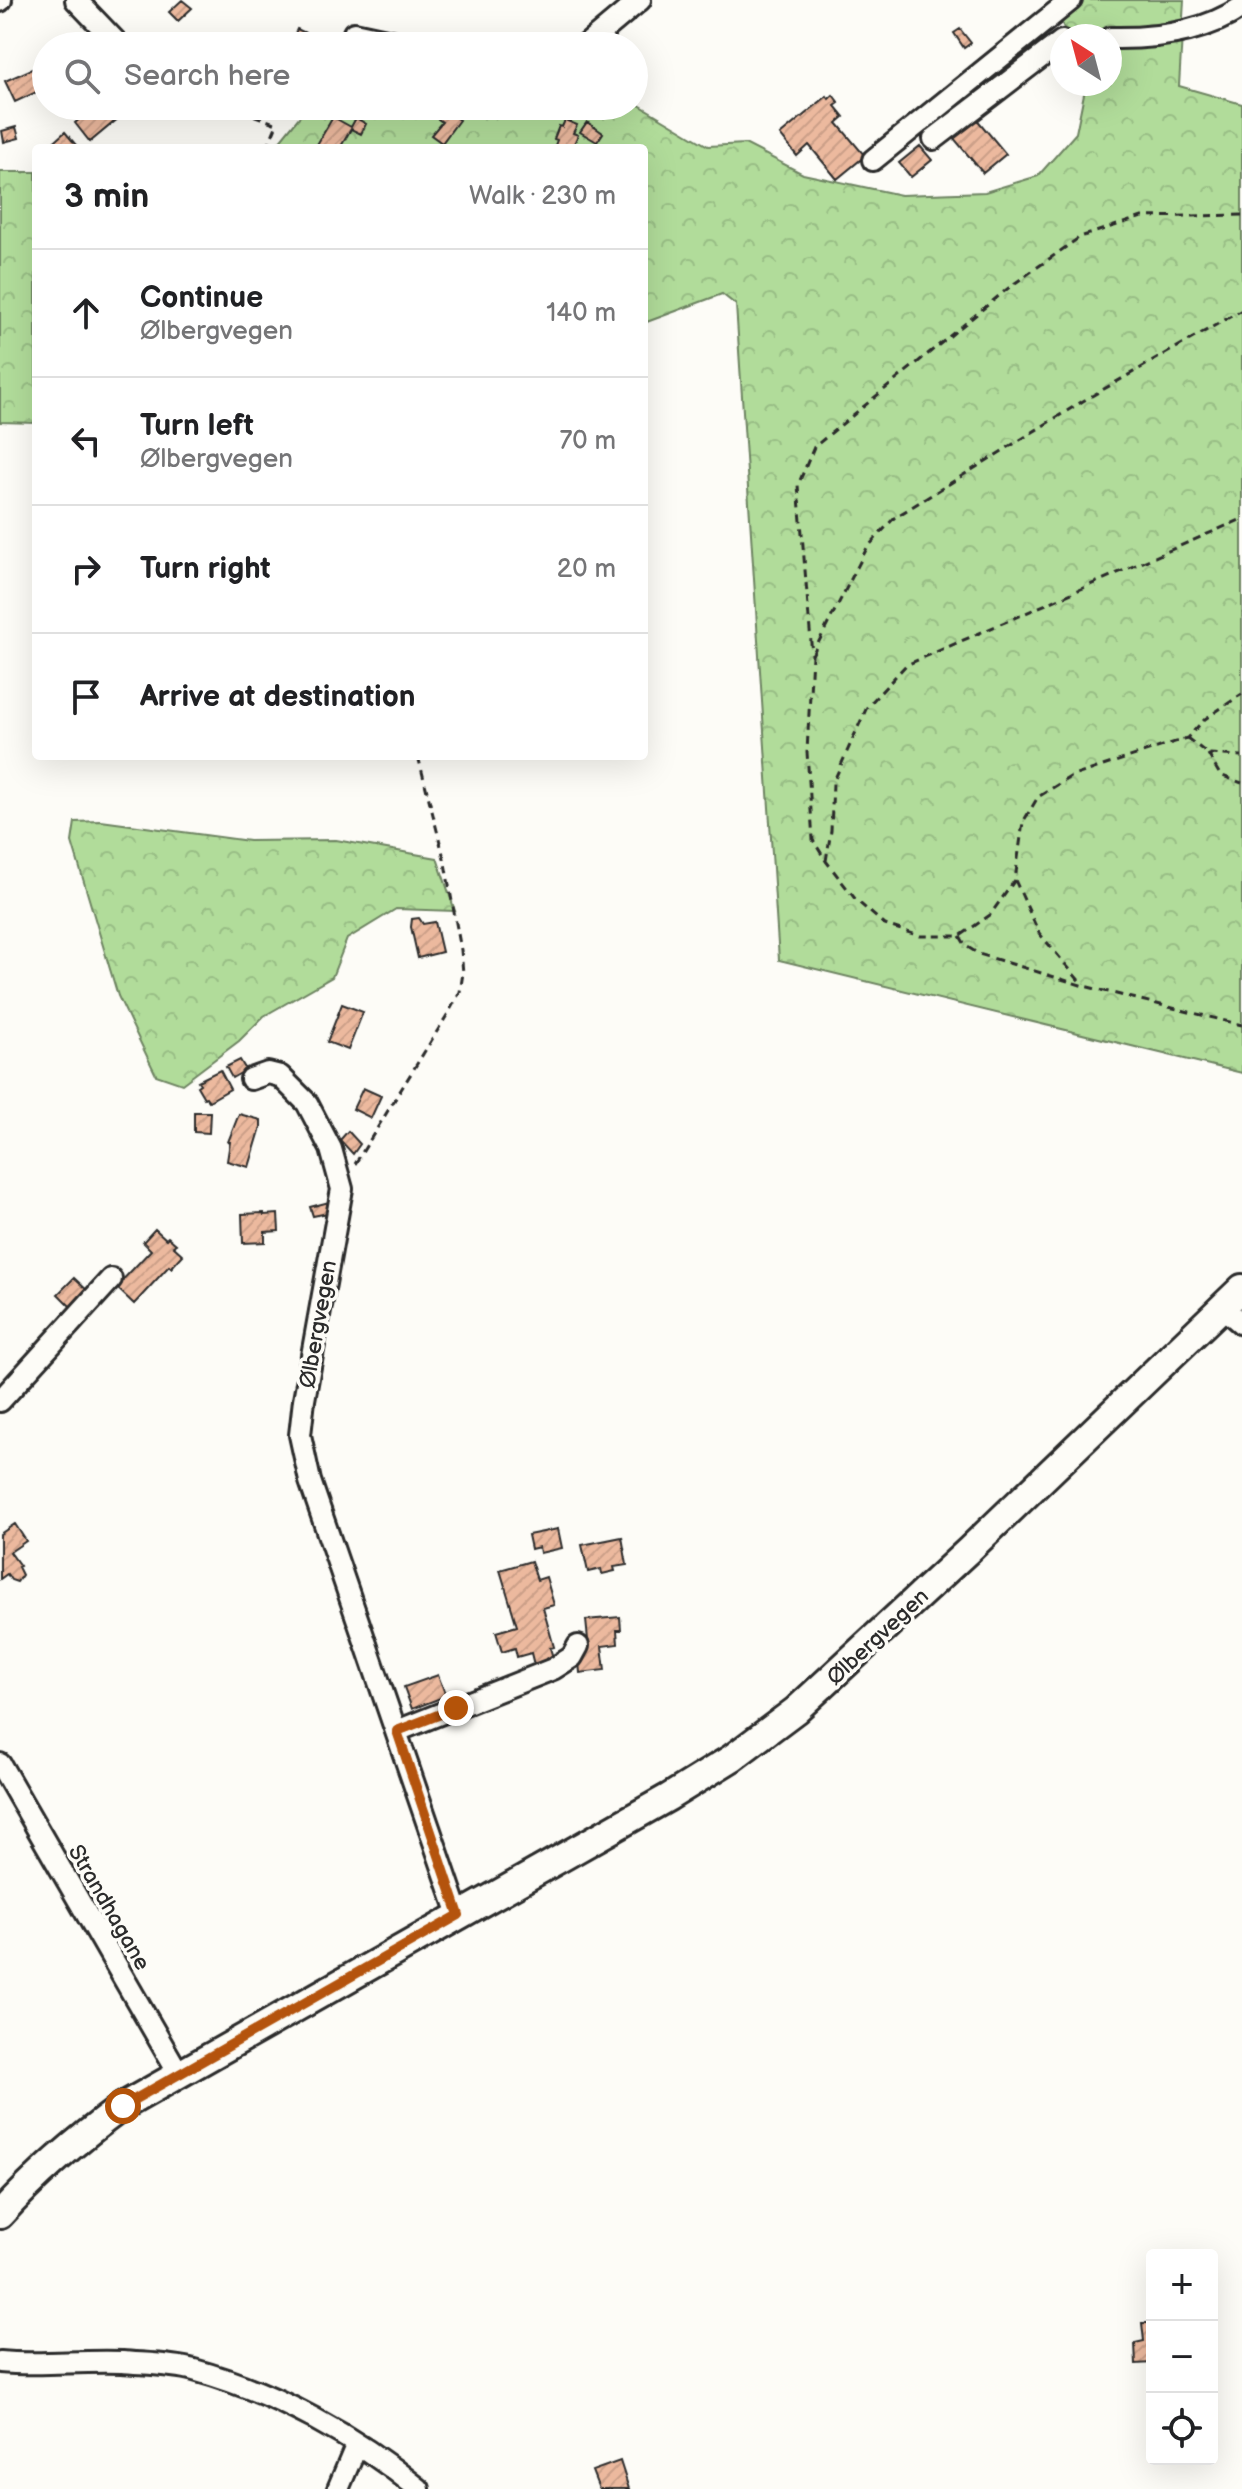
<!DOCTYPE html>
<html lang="en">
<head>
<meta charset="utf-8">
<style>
  :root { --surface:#fff; --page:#f2f2f2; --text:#202124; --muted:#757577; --line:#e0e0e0 }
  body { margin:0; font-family:"Balsamiq Sans",sans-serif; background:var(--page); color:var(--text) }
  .controls { position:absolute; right:24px; bottom:24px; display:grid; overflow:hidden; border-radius:8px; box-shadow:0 8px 32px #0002 }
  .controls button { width:72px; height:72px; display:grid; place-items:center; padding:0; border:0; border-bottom:2px solid var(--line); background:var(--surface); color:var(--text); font:40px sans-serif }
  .compass { position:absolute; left:1050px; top:24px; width:72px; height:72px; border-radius:50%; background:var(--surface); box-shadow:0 8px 32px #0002; rotate:324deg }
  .stop { position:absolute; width:24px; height:24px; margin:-18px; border:6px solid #b45309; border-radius:50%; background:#fff }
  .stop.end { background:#b45309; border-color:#fff; box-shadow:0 2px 8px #0008 }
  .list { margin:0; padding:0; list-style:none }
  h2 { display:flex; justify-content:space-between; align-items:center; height:104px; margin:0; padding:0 32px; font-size:34px }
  h2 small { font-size:26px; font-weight:400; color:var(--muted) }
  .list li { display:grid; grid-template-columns:52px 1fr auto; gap:24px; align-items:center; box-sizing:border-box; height:128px; padding:0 32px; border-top:2px solid var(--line) }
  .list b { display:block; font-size:30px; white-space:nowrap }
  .list p { margin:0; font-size:26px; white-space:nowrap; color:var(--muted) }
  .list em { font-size:26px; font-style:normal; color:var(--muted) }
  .icon { flex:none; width:44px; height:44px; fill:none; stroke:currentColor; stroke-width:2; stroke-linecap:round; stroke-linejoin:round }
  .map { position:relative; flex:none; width:1242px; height:2489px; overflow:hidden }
  .search { position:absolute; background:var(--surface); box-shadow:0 8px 32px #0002; left:32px; top:32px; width:616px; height:88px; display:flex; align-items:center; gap:20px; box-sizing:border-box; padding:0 28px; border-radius:44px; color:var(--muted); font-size:30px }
  .panel { position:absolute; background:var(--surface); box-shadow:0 8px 32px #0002; left:32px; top:144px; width:616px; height:616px; border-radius:8px }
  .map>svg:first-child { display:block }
</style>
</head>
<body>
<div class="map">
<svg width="1242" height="2489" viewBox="0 0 1242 2489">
  <defs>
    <pattern id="forest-crowns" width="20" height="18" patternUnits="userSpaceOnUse" patternTransform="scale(2)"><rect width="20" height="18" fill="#b1dc9a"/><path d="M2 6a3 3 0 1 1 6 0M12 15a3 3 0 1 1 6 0" fill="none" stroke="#98bd85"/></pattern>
    <pattern id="building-hatch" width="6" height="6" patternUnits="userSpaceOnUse" patternTransform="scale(2)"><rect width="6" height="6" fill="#ecb99e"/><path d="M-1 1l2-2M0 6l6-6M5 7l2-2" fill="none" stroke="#cb9f88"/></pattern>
  </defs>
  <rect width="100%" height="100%" fill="#fdfcf7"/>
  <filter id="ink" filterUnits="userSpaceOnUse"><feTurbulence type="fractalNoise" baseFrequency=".0125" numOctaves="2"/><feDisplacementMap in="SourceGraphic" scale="16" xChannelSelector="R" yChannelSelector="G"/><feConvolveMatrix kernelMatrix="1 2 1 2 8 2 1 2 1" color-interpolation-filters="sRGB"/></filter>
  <g filter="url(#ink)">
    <!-- forest -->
    <path fill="url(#forest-crowns)" stroke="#6e8462" stroke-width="2" d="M 1083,0 L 1184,0 L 1179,86 L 1242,104 L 1242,1073 L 779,960 L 736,305 L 722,294 L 644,323 L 644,148 L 274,148 L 308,106 L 634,106 L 634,102 L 708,146 L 745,144 L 803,174 L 901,195 L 985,192 L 1038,176 L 1076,133 L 1086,84 L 1110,84 L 1110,36 L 1067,36 L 1059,16 Z
      M 0,172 L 36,172 L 36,423 L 0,422 Z
      M 101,821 L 249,841 L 336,840 L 437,858 L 455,911 L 396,909 L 347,939 L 332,977 L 264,1016 L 239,1041 L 182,1084 L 156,1075 L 118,996 L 72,842 L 75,822 Z"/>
    <!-- building -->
    <path fill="url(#building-hatch)" stroke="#2b2b2b" stroke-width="2" d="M 182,0 L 192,8 L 178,21 L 169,12 Z
      M 297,29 L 318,39 L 315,46 L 305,46 L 292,40 Z
      M 960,29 L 971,43 L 964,48 L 954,33 Z
      M 34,68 L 43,89 L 15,102 L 5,81 Z
      M 833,95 L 839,103 L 835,106 L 844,117 L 837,123 L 865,156 L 837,179 L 809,145 L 797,156 L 780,135 L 827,96 L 829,99 Z
      M 95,106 L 111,106 L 120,117 L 90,142 L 75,123 Z
      M 434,106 L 454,106 L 449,112 L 459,120 L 442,143 L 431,135 L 442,122 L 429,112 Z
      M 333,117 L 351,127 L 356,118 L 366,124 L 361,134 L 351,129 L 340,148 L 315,148 Z
      M 975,117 L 1006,154 L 983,173 L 952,136 Z
      M 565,120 L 577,125 L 573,133 L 578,135 L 572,148 L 554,148 L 557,140 L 554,139 L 559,126 L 562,127 Z
      M 587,122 L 603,133 L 597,142 L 580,132 Z
      M 16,127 L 19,138 L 4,142 L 2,131 Z
      M 65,132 L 76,145 L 72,148 L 51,148 L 49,146 Z
      M 920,146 L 932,160 L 911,177 L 899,163 Z
      M 419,918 L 423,924 L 435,922 L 442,952 L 418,958 L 411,927 L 412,919 Z
      M 342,1004 L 363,1012 L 348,1050 L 327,1042 Z
      M 240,1060 L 246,1070 L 232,1078 L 226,1067 Z
      M 220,1070 L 230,1089 L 209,1101 L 206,1097 L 204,1098 L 197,1086 L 200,1084 L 198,1081 Z
      M 363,1088 L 381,1096 L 371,1118 L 353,1109 Z
      M 194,1112 L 210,1112 L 209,1133 L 194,1132 Z
      M 239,1114 L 261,1120 L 261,1127 L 249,1167 L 227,1161 L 230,1142 L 228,1142 Z
      M 348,1131 L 360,1144 L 353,1154 L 340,1140 Z
      M 329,1202 L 328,1213 L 313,1216 L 310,1207 Z
      M 264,1213 L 264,1215 L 278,1214 L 279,1231 L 265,1232 L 265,1242 L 243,1243 L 242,1214 Z
      M 155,1229 L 166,1239 L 168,1237 L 176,1244 L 173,1246 L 183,1255 L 171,1268 L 169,1266 L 134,1304 L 116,1287 L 151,1250 L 143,1242 Z
      M 74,1278 L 90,1293 L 74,1310 L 58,1294 Z
      M 15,1524 L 26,1541 L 10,1552 L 20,1566 L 18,1567 L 22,1575 L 17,1582 L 11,1580 L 7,1574 L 0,1579 L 0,1534 Z
      M 558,1529 L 562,1548 L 540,1553 L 539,1547 L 531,1549 L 528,1535 Z
      M 622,1537 L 627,1565 L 614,1567 L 615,1571 L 602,1574 L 601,1569 L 588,1572 L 582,1545 Z
      M 531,1561 L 537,1580 L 546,1577 L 554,1605 L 543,1608 L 554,1647 L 550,1648 L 555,1664 L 535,1669 L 531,1653 L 517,1657 L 515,1648 L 502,1652 L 496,1632 L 517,1626 L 500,1570 Z
      M 620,1617 L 621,1630 L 617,1630 L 618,1644 L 602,1646 L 605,1670 L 580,1673 L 578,1651 L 589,1650 L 586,1620 Z
      M 438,1675 L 446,1696 L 412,1709 L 404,1687 Z
      M 1142,2323 L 1152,2323 L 1152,2363 L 1136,2364 L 1135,2343 L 1144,2341 Z
      M 620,2461 L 629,2489 L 599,2489 L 592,2471 Z"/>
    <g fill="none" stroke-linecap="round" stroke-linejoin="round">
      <!-- minor casing -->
      <g stroke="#2b2b2b" stroke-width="26">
        <path id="minor" d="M 76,0 L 120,46
          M 0,1 L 1,0
          M 354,33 L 414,46
          M 1110,38 C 1155,39 1205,32 1242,7
          M 585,46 L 640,0
          M 934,139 L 1062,41
          M 873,160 L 1071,0
          M 251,1079 L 268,1073 L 280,1076 L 307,1103 L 331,1149 L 342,1189 L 304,1400 L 300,1435 L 310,1481 L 459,1915
          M 1222,1307 L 1242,1324
          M 0,1401 L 111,1279
          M 397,1731 L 553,1669 L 572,1657 L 578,1646
          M 0,1764 L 179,2074
          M 0,2362 C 40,2366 81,2360 122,2362 C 145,2364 172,2364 194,2370 C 275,2392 355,2436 419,2489
          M 338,2489 L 357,2444"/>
      </g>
      <!-- major casing -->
      <g stroke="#2b2b2b" stroke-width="32">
        <path id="major" d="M 0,2215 C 37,2174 78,2139 123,2106 L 669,1797 L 732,1758 L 796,1710 L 970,1549 L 1242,1288"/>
      </g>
      <!-- path -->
      <path stroke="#2b2b2b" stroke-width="3" stroke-dasharray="8 6" stroke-linecap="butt" d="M 228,106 L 277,124 L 267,148
        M 1242,215 L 1142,217 L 1080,237 L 1011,286 L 814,447 L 798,485 L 812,655 L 807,752 L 813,840 L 826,861 L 856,900 L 885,925 L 920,936 L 960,936 L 990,915 L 1015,880 L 1023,822 L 1038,797 L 1070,777 L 1187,738 L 1205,719 L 1242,694
        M 812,655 L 867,548 L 894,518 L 1083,401 L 1242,310
        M 1187,738 L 1208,754 L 1242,756
        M 1208,754 L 1220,775 L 1242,783
        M 826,861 L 831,831 L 833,783 L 867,707 L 906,665 L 1242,519
        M 1015,880 L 1039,933 L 1082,984
        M 960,936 L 966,946 L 979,954 L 1084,986 L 1242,1025
        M 355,1164 L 449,1012 L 460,992 L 463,973 L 461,950 L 444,858 L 418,756"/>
      <!-- minor -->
      <use href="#minor" stroke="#fdfcf7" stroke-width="20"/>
      <!-- major -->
      <use href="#major" stroke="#fdfcf7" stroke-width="26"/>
    </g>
  </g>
  <g fill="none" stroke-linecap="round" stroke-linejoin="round" filter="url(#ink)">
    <!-- route -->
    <path stroke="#b45309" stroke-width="10" d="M 123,2106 L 459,1915 L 397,1731 L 456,1708"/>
  </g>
  <g text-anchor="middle" stroke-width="7" stroke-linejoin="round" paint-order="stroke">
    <!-- street labels -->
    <g font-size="22" fill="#2b2b2b" stroke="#fdfcf7">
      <text transform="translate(317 1324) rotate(-80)" y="8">Ølbergvegen</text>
      <text transform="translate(877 1636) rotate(-43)" y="8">Ølbergvegen</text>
      <text transform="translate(110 1907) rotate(60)" y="8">Strandhagane</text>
    </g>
  </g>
</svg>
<div class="controls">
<button>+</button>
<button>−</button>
<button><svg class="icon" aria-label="locate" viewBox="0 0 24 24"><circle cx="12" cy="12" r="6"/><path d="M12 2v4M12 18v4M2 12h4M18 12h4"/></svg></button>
</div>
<svg class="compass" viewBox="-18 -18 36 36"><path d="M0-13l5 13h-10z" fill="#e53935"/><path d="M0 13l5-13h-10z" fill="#757577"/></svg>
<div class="stop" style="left:123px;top:2106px"></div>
<div class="stop end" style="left:456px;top:1708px"></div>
<div class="search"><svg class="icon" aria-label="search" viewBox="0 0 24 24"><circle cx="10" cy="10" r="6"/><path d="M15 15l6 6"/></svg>Search here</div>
<section class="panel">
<h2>3 min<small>Walk · 230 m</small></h2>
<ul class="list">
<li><svg class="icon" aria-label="ahead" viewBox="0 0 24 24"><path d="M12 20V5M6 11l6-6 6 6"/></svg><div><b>Continue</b><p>Ølbergvegen</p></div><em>140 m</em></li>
<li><svg class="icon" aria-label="left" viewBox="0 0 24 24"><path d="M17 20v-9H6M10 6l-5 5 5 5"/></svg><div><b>Turn left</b><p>Ølbergvegen</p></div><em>70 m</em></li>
<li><svg class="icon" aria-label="right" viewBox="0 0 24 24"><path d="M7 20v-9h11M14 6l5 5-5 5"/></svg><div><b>Turn right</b></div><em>20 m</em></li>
<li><svg class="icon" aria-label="arrive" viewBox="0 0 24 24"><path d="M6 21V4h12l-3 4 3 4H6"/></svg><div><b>Arrive at destination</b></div></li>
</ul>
</section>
</div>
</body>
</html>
